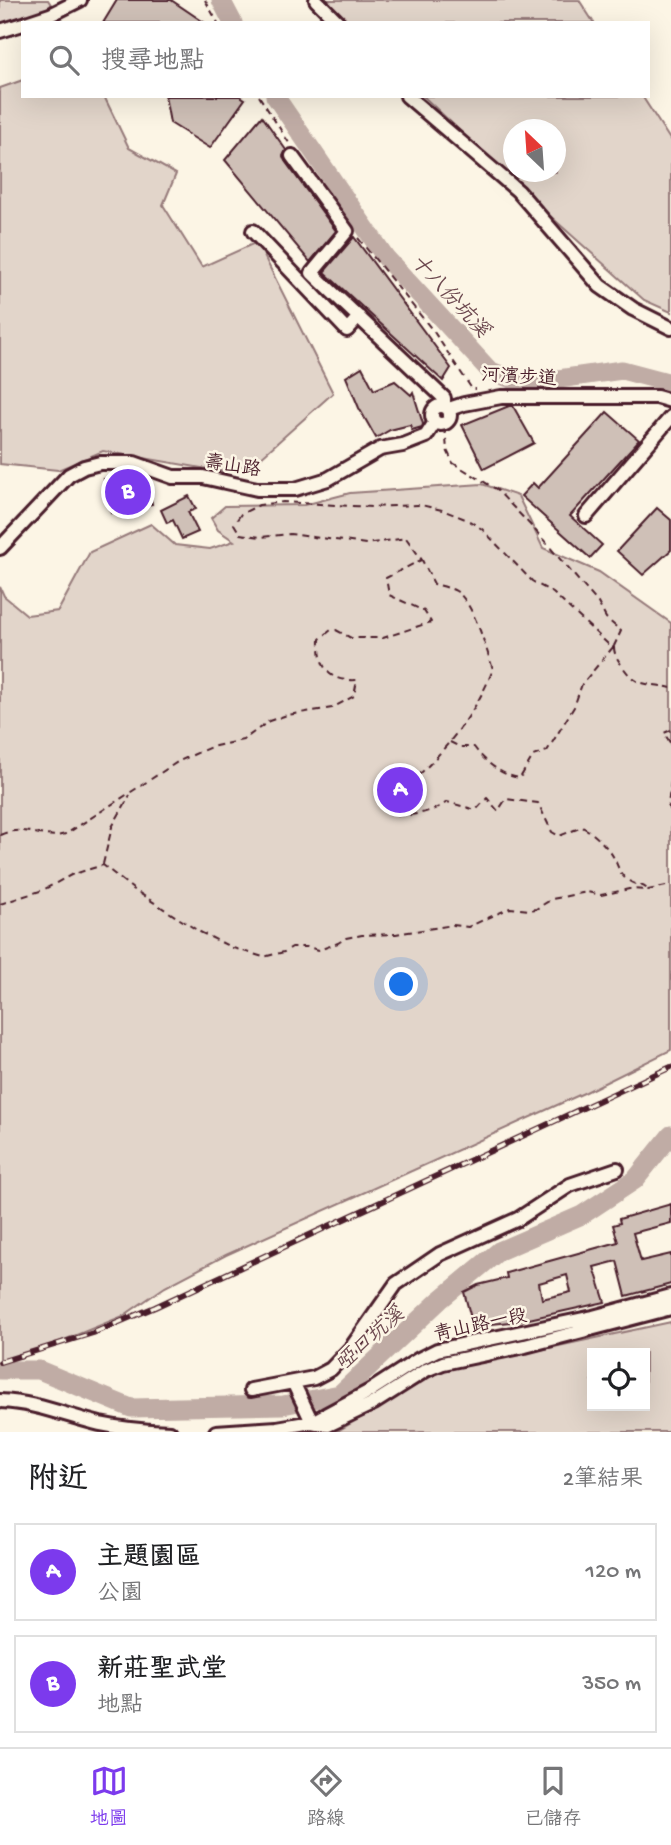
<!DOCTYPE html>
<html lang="zh-TW">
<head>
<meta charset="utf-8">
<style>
  :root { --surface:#fff; --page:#f2f2f2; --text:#202124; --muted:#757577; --line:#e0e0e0; --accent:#7c3aed }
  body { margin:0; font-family:"Gochi Hand","LXGW WenKai TC",sans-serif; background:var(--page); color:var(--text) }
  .controls { position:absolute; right:21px; bottom:21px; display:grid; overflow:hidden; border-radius:0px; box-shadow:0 7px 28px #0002 }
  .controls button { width:63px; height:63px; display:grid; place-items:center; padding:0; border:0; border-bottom:2px solid var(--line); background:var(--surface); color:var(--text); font:35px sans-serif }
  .compass { position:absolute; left:503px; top:119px; width:63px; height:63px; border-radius:50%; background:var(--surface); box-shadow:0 7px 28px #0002; rotate:335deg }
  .you { position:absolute; left:402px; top:985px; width:24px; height:24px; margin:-18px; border:5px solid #fff; border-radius:50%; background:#1a73e8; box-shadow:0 0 0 10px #1a73e833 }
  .badge { display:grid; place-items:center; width:46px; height:46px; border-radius:50%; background:var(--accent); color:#fff; font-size:23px; font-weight:700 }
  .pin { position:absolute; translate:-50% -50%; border:4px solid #fff; box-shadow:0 2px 7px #0006 }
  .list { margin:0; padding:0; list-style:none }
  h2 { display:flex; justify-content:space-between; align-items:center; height:91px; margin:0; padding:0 28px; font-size:30px }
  h2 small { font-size:23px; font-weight:400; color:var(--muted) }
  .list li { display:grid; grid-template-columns:46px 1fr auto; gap:21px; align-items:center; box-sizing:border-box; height:98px; margin:0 14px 14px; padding:0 14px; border:2px solid var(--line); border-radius:0px }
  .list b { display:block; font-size:26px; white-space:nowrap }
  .list p { margin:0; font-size:23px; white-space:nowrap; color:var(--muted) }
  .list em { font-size:23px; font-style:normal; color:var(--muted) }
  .icon { flex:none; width:38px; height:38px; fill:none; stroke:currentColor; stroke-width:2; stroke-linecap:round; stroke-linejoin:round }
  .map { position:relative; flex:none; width:671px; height:1432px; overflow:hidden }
  .search { position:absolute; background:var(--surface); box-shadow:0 7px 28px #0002; left:21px; right:21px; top:21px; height:77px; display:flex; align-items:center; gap:18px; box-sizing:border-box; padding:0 24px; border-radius:0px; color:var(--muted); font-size:26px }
  .sheet { height:315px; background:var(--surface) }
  nav { display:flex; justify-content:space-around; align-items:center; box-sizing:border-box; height:98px; border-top:2px solid var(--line); background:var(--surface); font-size:19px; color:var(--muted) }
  nav a { display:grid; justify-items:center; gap:4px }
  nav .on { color:var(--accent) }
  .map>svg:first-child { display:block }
</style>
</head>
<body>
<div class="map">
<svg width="671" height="1432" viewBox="0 0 671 1432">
  <rect width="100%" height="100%" fill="#fcf5e5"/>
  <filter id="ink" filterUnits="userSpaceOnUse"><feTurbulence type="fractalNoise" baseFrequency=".0143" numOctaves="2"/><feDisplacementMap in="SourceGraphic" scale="14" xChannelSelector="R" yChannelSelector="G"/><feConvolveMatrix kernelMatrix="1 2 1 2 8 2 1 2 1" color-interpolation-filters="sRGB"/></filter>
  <g filter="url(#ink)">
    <!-- green -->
    <path fill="#e2d5ca" stroke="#967a7a" stroke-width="2" fill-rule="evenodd" d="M 0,0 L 48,0 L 54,9 L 0,26 Z
      M 322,0 L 579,0 L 594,23 L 346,23 Z
      M 23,80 L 23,96 L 104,96 L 129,148 L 176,174 L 163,205 L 202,267 L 257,242 L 333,393 L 258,460 L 225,472 L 103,451 L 58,470 L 0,464 L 0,88 Z
      M 423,96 L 642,96 L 671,141 L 671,312 L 644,300 L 548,214 ZM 514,130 L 556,130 L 556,172 L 514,172 Z
      M 482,484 L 518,496 L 543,548 L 599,572 L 671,623 L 671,1050 L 586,1092 L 226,1255 L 165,1287 L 123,1316 L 20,1358 L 0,1359 L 0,587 L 4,596 L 27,615 L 58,611 L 90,552 L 151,524 L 175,545 L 210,549 L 234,541 L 218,530 L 211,518 L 225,506 L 304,505 L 350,493 Z
      M 671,1322 L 671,1432 L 336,1432 L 441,1371 ZM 592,1353 L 645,1353 L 645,1406 L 592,1406 Z"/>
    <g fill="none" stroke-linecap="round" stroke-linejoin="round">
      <!-- river -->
      <path stroke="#c0aca5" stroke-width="19" d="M 221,0 L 233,23
        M 275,96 L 386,258 L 489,370 L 523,384 L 622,370 L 671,383
        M 0,1370 L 39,1370 L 131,1408 L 283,1405 L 340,1394 L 440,1300 L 499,1251 L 582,1215 L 635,1180 L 671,1135"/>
    </g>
    <!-- building -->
    <path fill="#cfc0b7" stroke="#4a1f2b" stroke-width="2" fill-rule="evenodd" d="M 117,0 L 171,0 L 205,23 L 103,23 Z
      M 165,96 L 240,96 L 245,99 L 210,148 L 170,123 Z
      M 262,116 L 286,150 L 283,156 L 285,161 L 336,231 L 310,262 L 225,160 Z
      M 354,237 L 451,368 L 443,381 L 324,272 Z
      M 362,367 L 374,390 L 395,381 L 411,395 L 413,392 L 423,424 L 422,427 L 412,430 L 410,425 L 390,430 L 376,438 L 359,408 L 346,377 Z
      M 509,406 L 513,406 L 534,443 L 484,469 L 462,425 Z
      M 607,412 L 639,440 L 570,516 L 602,545 L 590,558 L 521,496 L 533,483 L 538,488 Z
      M 134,472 L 146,477 L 152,504 L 111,513 L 104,479 Z
      M 189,496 L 196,509 L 188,512 L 198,532 L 182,539 L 173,520 L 167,523 L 161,510 Z
      M 657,508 L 671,520 L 671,550 L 643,575 L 617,551 Z
      M 671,1204 L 671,1223 L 633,1233 L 641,1261 L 671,1254 L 671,1284 L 626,1296 L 617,1261 L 594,1267 L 605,1302 L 520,1321 L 473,1326 L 464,1292 L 478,1285 L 507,1278 L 506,1273 L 618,1242 L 613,1225 L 620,1223 L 619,1219 ZM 567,1275 L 571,1292 L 542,1299 L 539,1283 Z"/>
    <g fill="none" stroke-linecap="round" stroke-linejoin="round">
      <!-- minor casing -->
      <g stroke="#4a1f2b" stroke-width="18">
        <path id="minor" d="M 316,0 L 339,23
          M 26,23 L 50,15 L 80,0
          M 0,31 L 23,24
          M 407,96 L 518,191 L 600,286 L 633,309 L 671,328
          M 292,156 L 347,231 L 312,273 L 444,398 L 444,406
          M 253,231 L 347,330 L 359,317
          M432 415a9 9 0 1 1 18 0a9 9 0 1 1-18 0Z
          M 449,409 L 464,404 L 501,397 L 657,397 L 671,401
          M 586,516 L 671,417
          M 0,548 L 69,475 L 84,467 L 100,463 L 134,463 L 173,477 L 203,477 L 257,489 L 295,489 L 328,479 L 380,449 L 403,445 L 426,436 L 435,422
          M 293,1382 L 312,1422
          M 251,1390 L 314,1378 L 331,1369 L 351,1348 L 396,1284 L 440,1254 L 518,1219 L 570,1185 L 617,1169
          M 0,1401 C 34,1402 67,1416 100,1424 C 123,1429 146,1431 170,1432
          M 312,1422 L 368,1392 L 419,1359 L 437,1350 L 593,1317 L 671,1296
          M 216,1432 L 277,1428 L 312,1422 L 328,1425 L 374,1403 L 426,1370 L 443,1363 L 525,1346 L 671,1308"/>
      </g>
      <!-- path -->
      <path stroke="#4a1f2b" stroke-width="2" stroke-dasharray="7 5" stroke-linecap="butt" d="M 205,0 L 218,23
        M 259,96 L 291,146
        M 358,238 L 434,332 L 472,389 L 476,389
        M 445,427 L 447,450 L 453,463 L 496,489 L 535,530 L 598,603 L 606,618 L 621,631 L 614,646 L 608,644 L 553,593 L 532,581 L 482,529 L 468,520 L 442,510 L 421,505 L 371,507 L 283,502 L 259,505 L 241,514 L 234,524 L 240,534 L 260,537 L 290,534 L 366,544 L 406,538 L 422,560 L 434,584 C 441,586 451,588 456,591 C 474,603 486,649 493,669 C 472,725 428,769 383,808 C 394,823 435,812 447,802 L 476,810 L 487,798 L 498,811 L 506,799 L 538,803 L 552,832 L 559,836 L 582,827 C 593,832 608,847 614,858 C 618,866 620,876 629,881 C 636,886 642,883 648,890
        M 614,647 C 614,655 618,660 623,667 C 638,689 648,682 671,688
        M 671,730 L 664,733 L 671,744
        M 450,742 L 460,747 L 474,747 C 485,762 502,776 520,778 L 533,756 L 547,751 L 574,707 L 582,684 L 614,646
        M 671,781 L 668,805 L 671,812
        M 0,835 C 26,823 41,841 66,834 L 179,761 L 211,747 L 243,740 L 269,721 L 287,715 L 332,708 L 354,696 L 357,680 C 327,682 319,667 320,639 L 331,630 L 336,630 L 351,638 L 383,638 L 431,622 L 424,611 L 389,595 L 386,578 L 421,560
        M 103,864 L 112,827 L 130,795
        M 0,904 L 43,890 L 71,875 L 103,865 L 133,889 L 200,932 L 233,948 L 263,957 L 284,952 L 292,947 L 307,947 L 319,950 L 338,943 L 346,938 L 362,935 L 396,934 L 453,925 L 468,927 L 510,908 L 529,910 L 536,909 L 552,899 L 587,892 L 601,895 L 629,889 L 648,890 L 671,885"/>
      <!-- minor -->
      <use href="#minor" stroke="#fcf5e5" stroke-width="12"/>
      <!-- rail casing -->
      <g stroke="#4a1f2b" stroke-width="6">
        <path id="rail" d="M 0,1362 L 93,1333 L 155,1307 L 671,1067"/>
      </g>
      <!-- rail -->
      <use href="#rail" stroke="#fcf5e5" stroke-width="3.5" stroke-dasharray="10" stroke-linecap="butt"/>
    </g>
  </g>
  <g text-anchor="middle" stroke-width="5" stroke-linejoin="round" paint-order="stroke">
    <!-- street labels -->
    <g font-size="19" fill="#4a1f2b" stroke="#fcf5e5">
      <text transform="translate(519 375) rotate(3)" y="7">河濱步道</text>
      <text transform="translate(233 464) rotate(9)" y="7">壽山路</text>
      <text transform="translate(480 1323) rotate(-12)" y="7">青山路一段</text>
    </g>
    <!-- water labels -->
    <g font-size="21" font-style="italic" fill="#6d4950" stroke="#fcf5e5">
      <text transform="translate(451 295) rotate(47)" y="7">十八份坑溪</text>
      <text transform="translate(369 1338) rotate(-42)" y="7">啞口坑溪</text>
    </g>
  </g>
</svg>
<div class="controls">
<button><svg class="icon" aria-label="locate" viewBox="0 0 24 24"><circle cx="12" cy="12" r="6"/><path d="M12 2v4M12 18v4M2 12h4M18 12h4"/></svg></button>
</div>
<svg class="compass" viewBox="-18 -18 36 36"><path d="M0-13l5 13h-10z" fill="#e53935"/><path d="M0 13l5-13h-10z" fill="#757577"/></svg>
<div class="you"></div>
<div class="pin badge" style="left:400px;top:790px">A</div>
<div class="pin badge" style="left:128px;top:492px">B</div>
<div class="search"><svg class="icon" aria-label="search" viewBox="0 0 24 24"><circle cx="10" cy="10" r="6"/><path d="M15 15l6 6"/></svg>搜尋地點</div>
</div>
<section class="sheet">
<h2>附近<small>2筆結果</small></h2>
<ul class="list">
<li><span class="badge">A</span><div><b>主題園區</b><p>公園</p></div><em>120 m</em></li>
<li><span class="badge">B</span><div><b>新莊聖武堂</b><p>地點</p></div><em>350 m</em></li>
</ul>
</section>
<nav>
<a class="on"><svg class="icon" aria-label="map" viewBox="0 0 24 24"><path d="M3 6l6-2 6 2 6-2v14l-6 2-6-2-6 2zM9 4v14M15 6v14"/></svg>地圖</a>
<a><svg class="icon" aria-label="directions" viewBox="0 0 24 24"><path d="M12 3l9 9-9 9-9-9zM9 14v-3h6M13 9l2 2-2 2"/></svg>路線</a>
<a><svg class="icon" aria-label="saved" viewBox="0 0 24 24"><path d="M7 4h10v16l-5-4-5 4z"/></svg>已儲存</a>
</nav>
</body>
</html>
